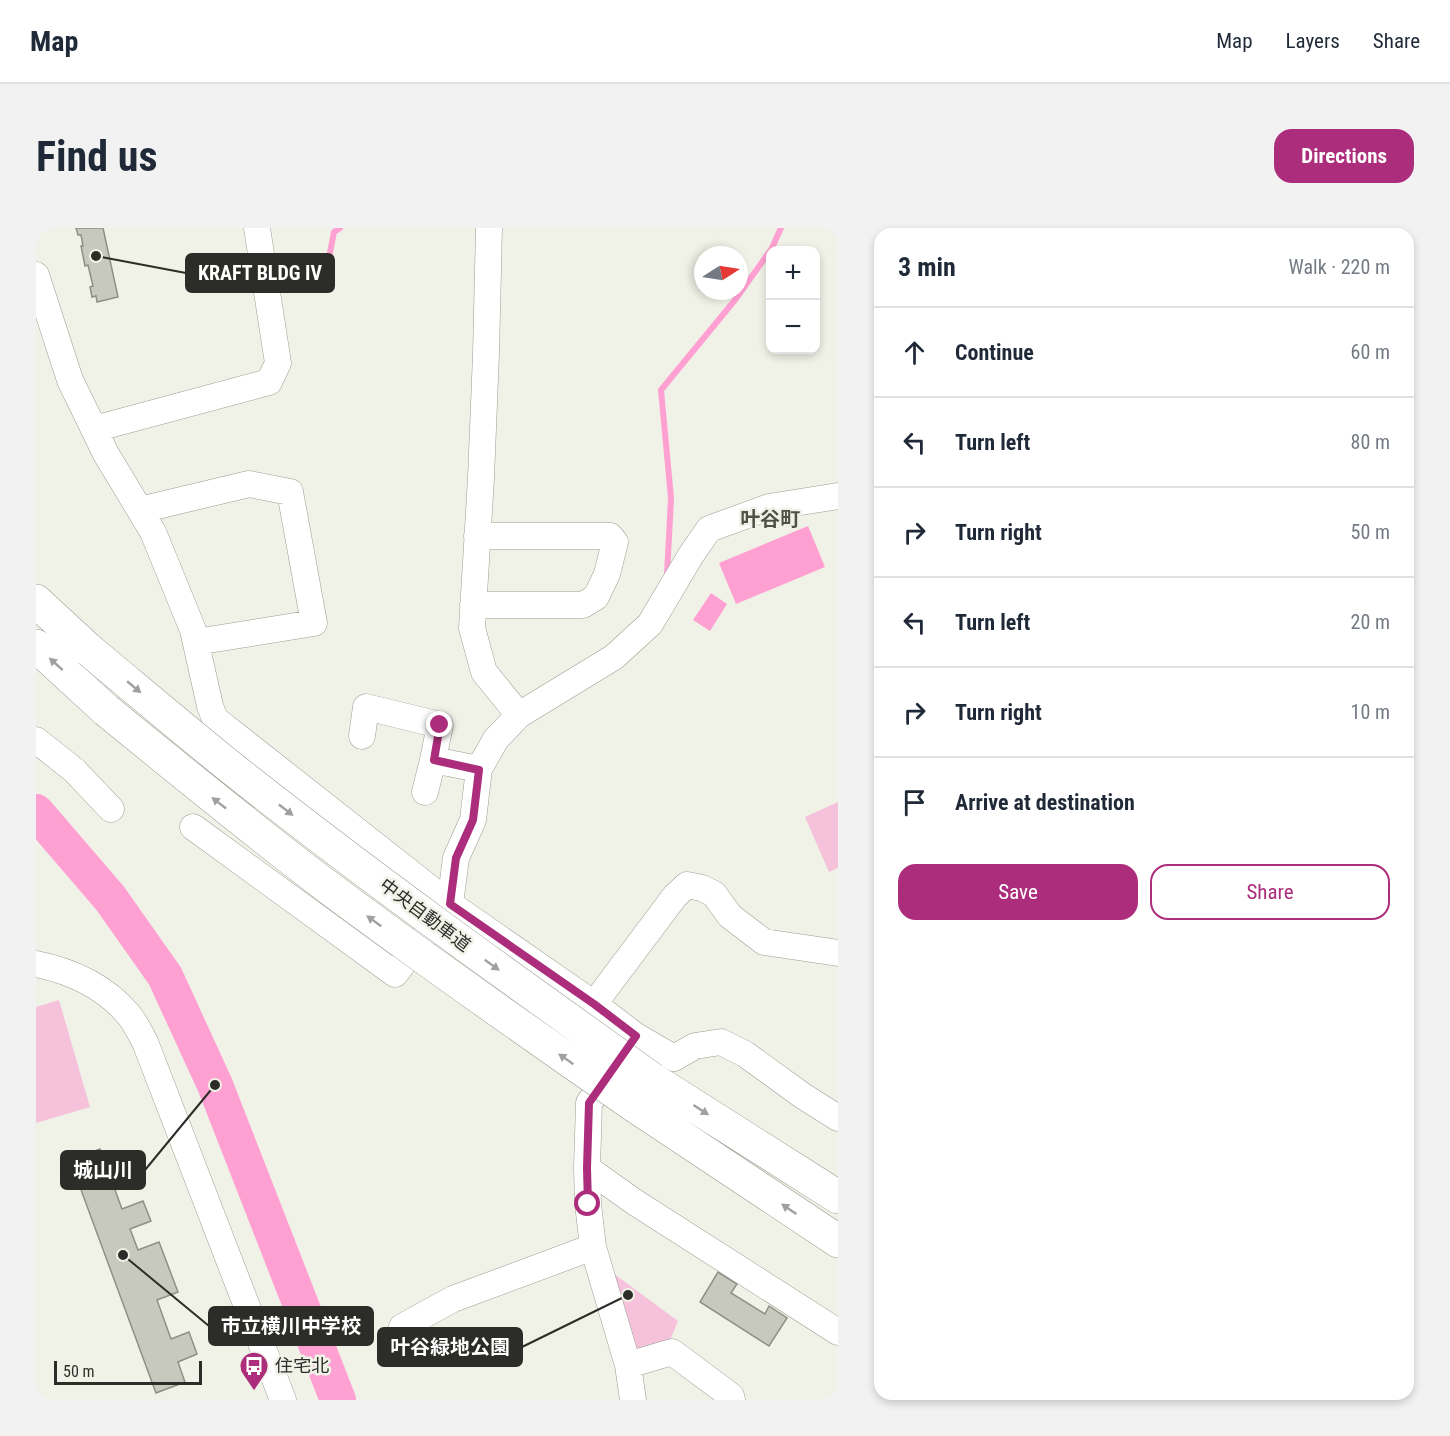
<!DOCTYPE html>
<html lang="en">
<head>
<meta charset="utf-8">
<style>
  :root { --surface:#fff; --page:#f2f2f3; --text:#1f2937; --muted:#747a83; --line:#e0e1e3; --accent:#ac2d7b }
  body { margin:0; font-family:"Roboto Condensed","Noto Sans JP",sans-serif; background:var(--page); color:var(--text) }
  .controls { position:absolute; right:18px; top:18px; display:grid; overflow:hidden; border-radius:12px; box-shadow:0 3px 9px #0003 }
  .controls button { width:54px; height:54px; display:grid; place-items:center; padding:0; border:0; border-bottom:2px solid var(--line); background:var(--surface); color:var(--text); font:30px sans-serif }
  .compass { position:absolute; left:658px; top:18px; width:54px; height:54px; border-radius:50%; background:var(--surface); box-shadow:0 3px 9px #0003; rotate:78deg }
  .scale { position:absolute; left:18px; bottom:15px; width:148px; box-sizing:border-box; padding-left:6px; border:3px solid #2c2d28; border-top:0; font-size:16px; line-height:21px; white-space:nowrap; color:#2c2d28; -webkit-text-stroke:4px #f0f2e7; paint-order:stroke }
  .stop { position:absolute; width:18px; height:18px; margin:-14px; border:4px solid #ac2d7b; border-radius:50%; background:#fff }
  .stop.end { background:#ac2d7b; border-color:#fff; box-shadow:0 2px 6px #0008 }
  .list { margin:0; padding:0; list-style:none }
  h2 { display:flex; justify-content:space-between; align-items:center; height:78px; margin:0; padding:0 24px; font-size:26px }
  h2 small { font-size:20px; font-weight:400; color:var(--muted) }
  .list li { display:grid; grid-template-columns:39px 1fr auto; gap:18px; align-items:center; box-sizing:border-box; height:90px; padding:0 24px; border-top:2px solid var(--line) }
  .list b { display:block; font-size:22px; white-space:nowrap }
  .list em { font-size:20px; font-style:normal; color:var(--muted) }
  .actions { display:flex; gap:12px; padding:18px 24px }
  .actions a { flex:1; padding:14px 0; border:2px solid var(--accent); border-radius:18px; text-align:center; font-size:21px; color:var(--accent) }
  .actions .main { background:var(--accent); color:#fff }
  .icon { flex:none; width:33px; height:33px; fill:none; stroke:currentColor; stroke-width:2; stroke-linecap:round; stroke-linejoin:round }
  .map { position:relative; flex:none; width:802px; height:1172px; overflow:hidden; border-radius:18px }
  header { display:flex; align-items:center; gap:36px; box-sizing:border-box; height:84px; padding:0 30px; background:var(--surface); border-bottom:2px solid var(--line) }
  header strong { font-size:28px }
  nav { display:flex; gap:33px; margin-inline-start:auto; font-size:21px }
  .intro { display:flex; align-items:center; justify-content:space-between; box-sizing:border-box; height:144px; padding:0 36px }
  h1 { margin:0; font-size:42px }
  .button { padding:15px 27px; border-radius:18px; background:var(--accent); color:#fff; font-size:21px; font-weight:700 }
  main { display:flex; gap:36px; padding:0 36px }
  aside { flex:1; background:var(--surface); border-radius:18px; box-shadow:0 3px 9px #0003 }
  .map>svg:first-child { display:block }
</style>
</head>
<body>
<header>
<strong>Map</strong>
<nav><a>Map</a><a>Layers</a><a>Share</a></nav>
</header>
<div class="intro"><h1>Find us</h1><a class="button">Directions</a></div>
<main>
<div class="map">
<svg width="802" height="1172" viewBox="0 0 802 1172">
  <rect width="100%" height="100%" fill="#f0f2e7"/>
  <!-- green -->
  <path fill="#f5c1db" d="M 802,574 L 802,640 L 793,644 L 769,589 Z
    M 23,772 L 54,879 L 0,895 L 0,779 Z
    M 570,1040 L 642,1093 L 632,1117 L 595,1129 Z"/>
  <!-- water -->
  <path fill="#ffa0d2" d="M 772,298 L 789,339 L 700,376 L 683,335 Z
    M 675,365 L 691,376 L 674,403 L 657,392 Z"/>
  <g fill="none" stroke-linecap="round" stroke-linejoin="round">
    <!-- stream -->
    <path stroke="#ffa0d2" stroke-width="6" d="M 735,22 L 745,0
      M 288,56 L 298,4 L 304,0
      M 631,347 L 635,270 L 625,162 L 699,72 L 734,23"/>
    <!-- river -->
    <path stroke="#ffa0d2" stroke-width="36" d="M 0,584 L 74,670 L 129,748 L 179,857 L 302,1172"/>
  </g>
  <!-- building -->
  <path fill="#c7c9be" stroke="#8e9085" stroke-width="1.5" d="M 40,0 L 67,0 L 82,69 L 61,74 L 60,68 L 56,69 L 54,59 L 57,58 L 52,37 L 49,38 L 45,18 L 47,18 L 45,7 L 42,7 Z
    M 64,921 L 86,981 L 107,973 L 115,993 L 94,1001 L 102,1022 L 123,1014 L 142,1064 L 121,1072 L 135,1111 L 153,1104 L 161,1126 L 142,1134 L 149,1154 L 120,1165 L 34,932 Z
    M 682,1044 L 701,1056 L 695,1065 L 729,1086 L 733,1078 L 751,1090 L 733,1118 L 664,1074 Z"/>
  <g fill="none" stroke-linecap="round" stroke-linejoin="round">
    <!-- minor casing -->
    <g stroke="#9b9d92" stroke-width="27">
      <path id="minor" d="M 453,0 L 450,126 L 445,250 L 436,400 L 448,444 L 483,487
        M 0,47 L 34,152 L 70,226 L 117,304 L 157,402 L 174,478 L 179,491 L 414,676 L 359,746 L 157,599
        M 58,201 L 233,154 L 242,135 L 221,0
        M 802,268 L 733,279 L 673,301 L 655,327 L 614,396 L 578,429 L 483,487 L 460,511 L 443,541 L 437,592 L 420,630 L 414,676 L 558,776 L 600,808 L 638,830 L 659,818 L 685,814 L 709,826 L 767,868 L 802,890
        M 104,282 L 213,256 L 254,264 L 278,395 L 160,414
        M 437,377 L 547,377 L 560,369 L 571,346 L 579,314 L 574,308 L 441,308
        M 326,508 L 330,479 L 404,497 L 397,532
        M 0,512 L 38,542 L 75,581
        M 389,564 L 397,532 L 443,541
        M 0,736 C 35,743 68,758 92,786 C 99,794 104,805 109,814 L 247,1172
        M 558,776 L 639,668 L 651,657 L 666,660 L 678,666 L 694,688 L 728,714 L 802,725
        M 577,840 L 553,875 L 551,940 L 552,976 L 557,1019 L 592,1137 L 597,1172
        M 551,940 L 597,973 L 802,1104
        M 366,1099 L 417,1071 L 557,1019
        M 592,1137 L 636,1124 L 695,1168 L 696,1172"/>
    </g>
    <!-- highway casing -->
    <g stroke="#9b9d92" stroke-width="34">
      <path id="highway" d="M 0,373 L 53,422
        M 0,418 L 70,482
        M 616,851 L 802,969
        M 596,876 L 802,1013"/>
    </g>
    <!-- minor -->
    <use href="#minor" stroke="#fff" stroke-width="26"/>
    <!-- highway -->
    <use href="#highway" stroke="#fff" stroke-width="33"/>
    <!-- highway-bridge casing -->
    <g stroke="#9b9d92" stroke-width="34" stroke-linecap="butt">
      <path id="highway-bridge" d="M 53,422 C 100,461 146,500 193,538 C 330,647 473,749 616,851
        M 70,482 C 142,541 214,600 288,656 C 389,732 492,804 596,876"/>
    </g>
    <!-- highway-bridge -->
    <use href="#highway-bridge" stroke="#fff" stroke-width="33"/>
  </g>
  <!-- one-way arrows -->
  <defs><path id="oneway-solid" d="M-6-.8H1V-3.2L6.5 0L1 3.2V.8H-6Z" transform="scale(1.5)"/></defs>
  <g fill="#a0a09e">
    <use href="#oneway-solid" transform="translate(20 436) rotate(-138)"/>
    <use href="#oneway-solid" transform="translate(98 459) rotate(40)"/>
    <use href="#oneway-solid" transform="translate(183 575) rotate(-142)"/>
    <use href="#oneway-solid" transform="translate(250 582) rotate(38)"/>
    <use href="#oneway-solid" transform="translate(338 693) rotate(-144)"/>
    <use href="#oneway-solid" transform="translate(456 737) rotate(36)"/>
    <use href="#oneway-solid" transform="translate(530 831) rotate(-145)"/>
    <use href="#oneway-solid" transform="translate(665 882) rotate(33)"/>
    <use href="#oneway-solid" transform="translate(753 981) rotate(-146)"/>
  </g>
  <g fill="none" stroke-linecap="round" stroke-linejoin="round">
    <!-- route -->
    <path stroke="#ac2d7b" stroke-width="8" d="M 404,497 L 398,532 L 443,542 L 437,592 L 420,630 L 414,676 L 558,776 L 600,808 L 553,875 L 551,940 L 552,976"/>
  </g>
  <!-- icons -->
  <defs>
    <g id="bus-pin" transform="scale(1.5)"><path d="M0 17L-7.5 6A9.5 9.5 0 1 1 7.5 6Z" fill="#ac2d7b" stroke="#f0f2e7"/><path d="M-5-6H5V4H4V6H2V4H-2V6H-4V4H-5ZM-3.5-4V0h7V-4ZM-3.5 1.2v1.5H-2V1.2ZM2 1.2v1.5H3.5V1.2Z" fill="#fff"/></g>
  </defs>
  <g fill-rule="evenodd">
    <use href="#bus-pin" x="218" y="1138"/>
  </g>
  <g text-anchor="middle" stroke-width="5" stroke-linejoin="round" paint-order="stroke">
    <!-- street labels -->
    <g font-size="18" fill="#2c2d28" stroke="#f0f2e7">
      <text transform="translate(389 687) rotate(37)" y="6">中央自動車道</text>
    </g>
    <!-- poi labels -->
    <g font-size="18" fill="#2c2d28" stroke="#f0f2e7" text-anchor="start">
      <text x="239" y="1144">住宅北</text>
    </g>
    <!-- neighbourhood labels -->
    <g font-size="20" font-weight="bold" fill="#4f5047" stroke="#f0f2e7">
      <text x="734" y="298">叶谷町</text>
    </g>
  </g>
  <!-- callouts -->
  <path fill="none" stroke="#2c2d28" stroke-width="2" d="M60 28L150 45M179 857L109 942M87 1027L173 1098M592 1067L486 1119"/>
  <g fill="#2c2d28" stroke="#f0f2e7" stroke-width="2">
    <circle cx="60" cy="28" r="6"/>
    <circle cx="179" cy="857" r="6"/>
    <circle cx="87" cy="1027" r="6"/>
    <circle cx="592" cy="1067" r="6"/>
  </g>
  <g fill="#2c2d28" stroke="#2c2d28" stroke-width="2">
    <rect x="150" y="26" width="148" height="38" rx="6"/>
    <rect x="25" y="923" width="84" height="38" rx="6"/>
    <rect x="173" y="1079" width="164" height="38" rx="6"/>
    <rect x="342" y="1100" width="144" height="38" rx="6"/>
  </g>
  <g font-size="20" text-anchor="middle" font-weight="bold" fill="#fff">
    <text x="224" y="52">KRAFT BLDG IV</text>
    <text x="67" y="949">城山川</text>
    <text x="255" y="1105">市立横川中学校</text>
    <text x="414" y="1126">叶谷緑地公園</text>
  </g>
</svg>
<div class="controls">
<button>+</button>
<button>−</button>
</div>
<svg class="compass" viewBox="-18 -18 36 36"><path d="M0-13l5 13h-10z" fill="#e53935"/><path d="M0 13l5-13h-10z" fill="#747a83"/></svg>
<div class="scale">50 m</div>
<div class="stop" style="left:552px;top:976px"></div>
<div class="stop end" style="left:404px;top:497px"></div>
</div>
<aside>
<h2>3 min<small>Walk · 220 m</small></h2>
<ul class="list">
<li><svg class="icon" aria-label="ahead" viewBox="0 0 24 24"><path d="M12 20V5M6 11l6-6 6 6"/></svg><div><b>Continue</b></div><em>60 m</em></li>
<li><svg class="icon" aria-label="left" viewBox="0 0 24 24"><path d="M17 20v-9H6M10 6l-5 5 5 5"/></svg><div><b>Turn left</b></div><em>80 m</em></li>
<li><svg class="icon" aria-label="right" viewBox="0 0 24 24"><path d="M7 20v-9h11M14 6l5 5-5 5"/></svg><div><b>Turn right</b></div><em>50 m</em></li>
<li><svg class="icon" aria-label="left" viewBox="0 0 24 24"><path d="M17 20v-9H6M10 6l-5 5 5 5"/></svg><div><b>Turn left</b></div><em>20 m</em></li>
<li><svg class="icon" aria-label="right" viewBox="0 0 24 24"><path d="M7 20v-9h11M14 6l5 5-5 5"/></svg><div><b>Turn right</b></div><em>10 m</em></li>
<li><svg class="icon" aria-label="arrive" viewBox="0 0 24 24"><path d="M6 21V4h12l-3 4 3 4H6"/></svg><div><b>Arrive at destination</b></div></li>
</ul>
<div class="actions"><a class="main">Save</a><a>Share</a></div>
</aside>
</main>
</body>
</html>
